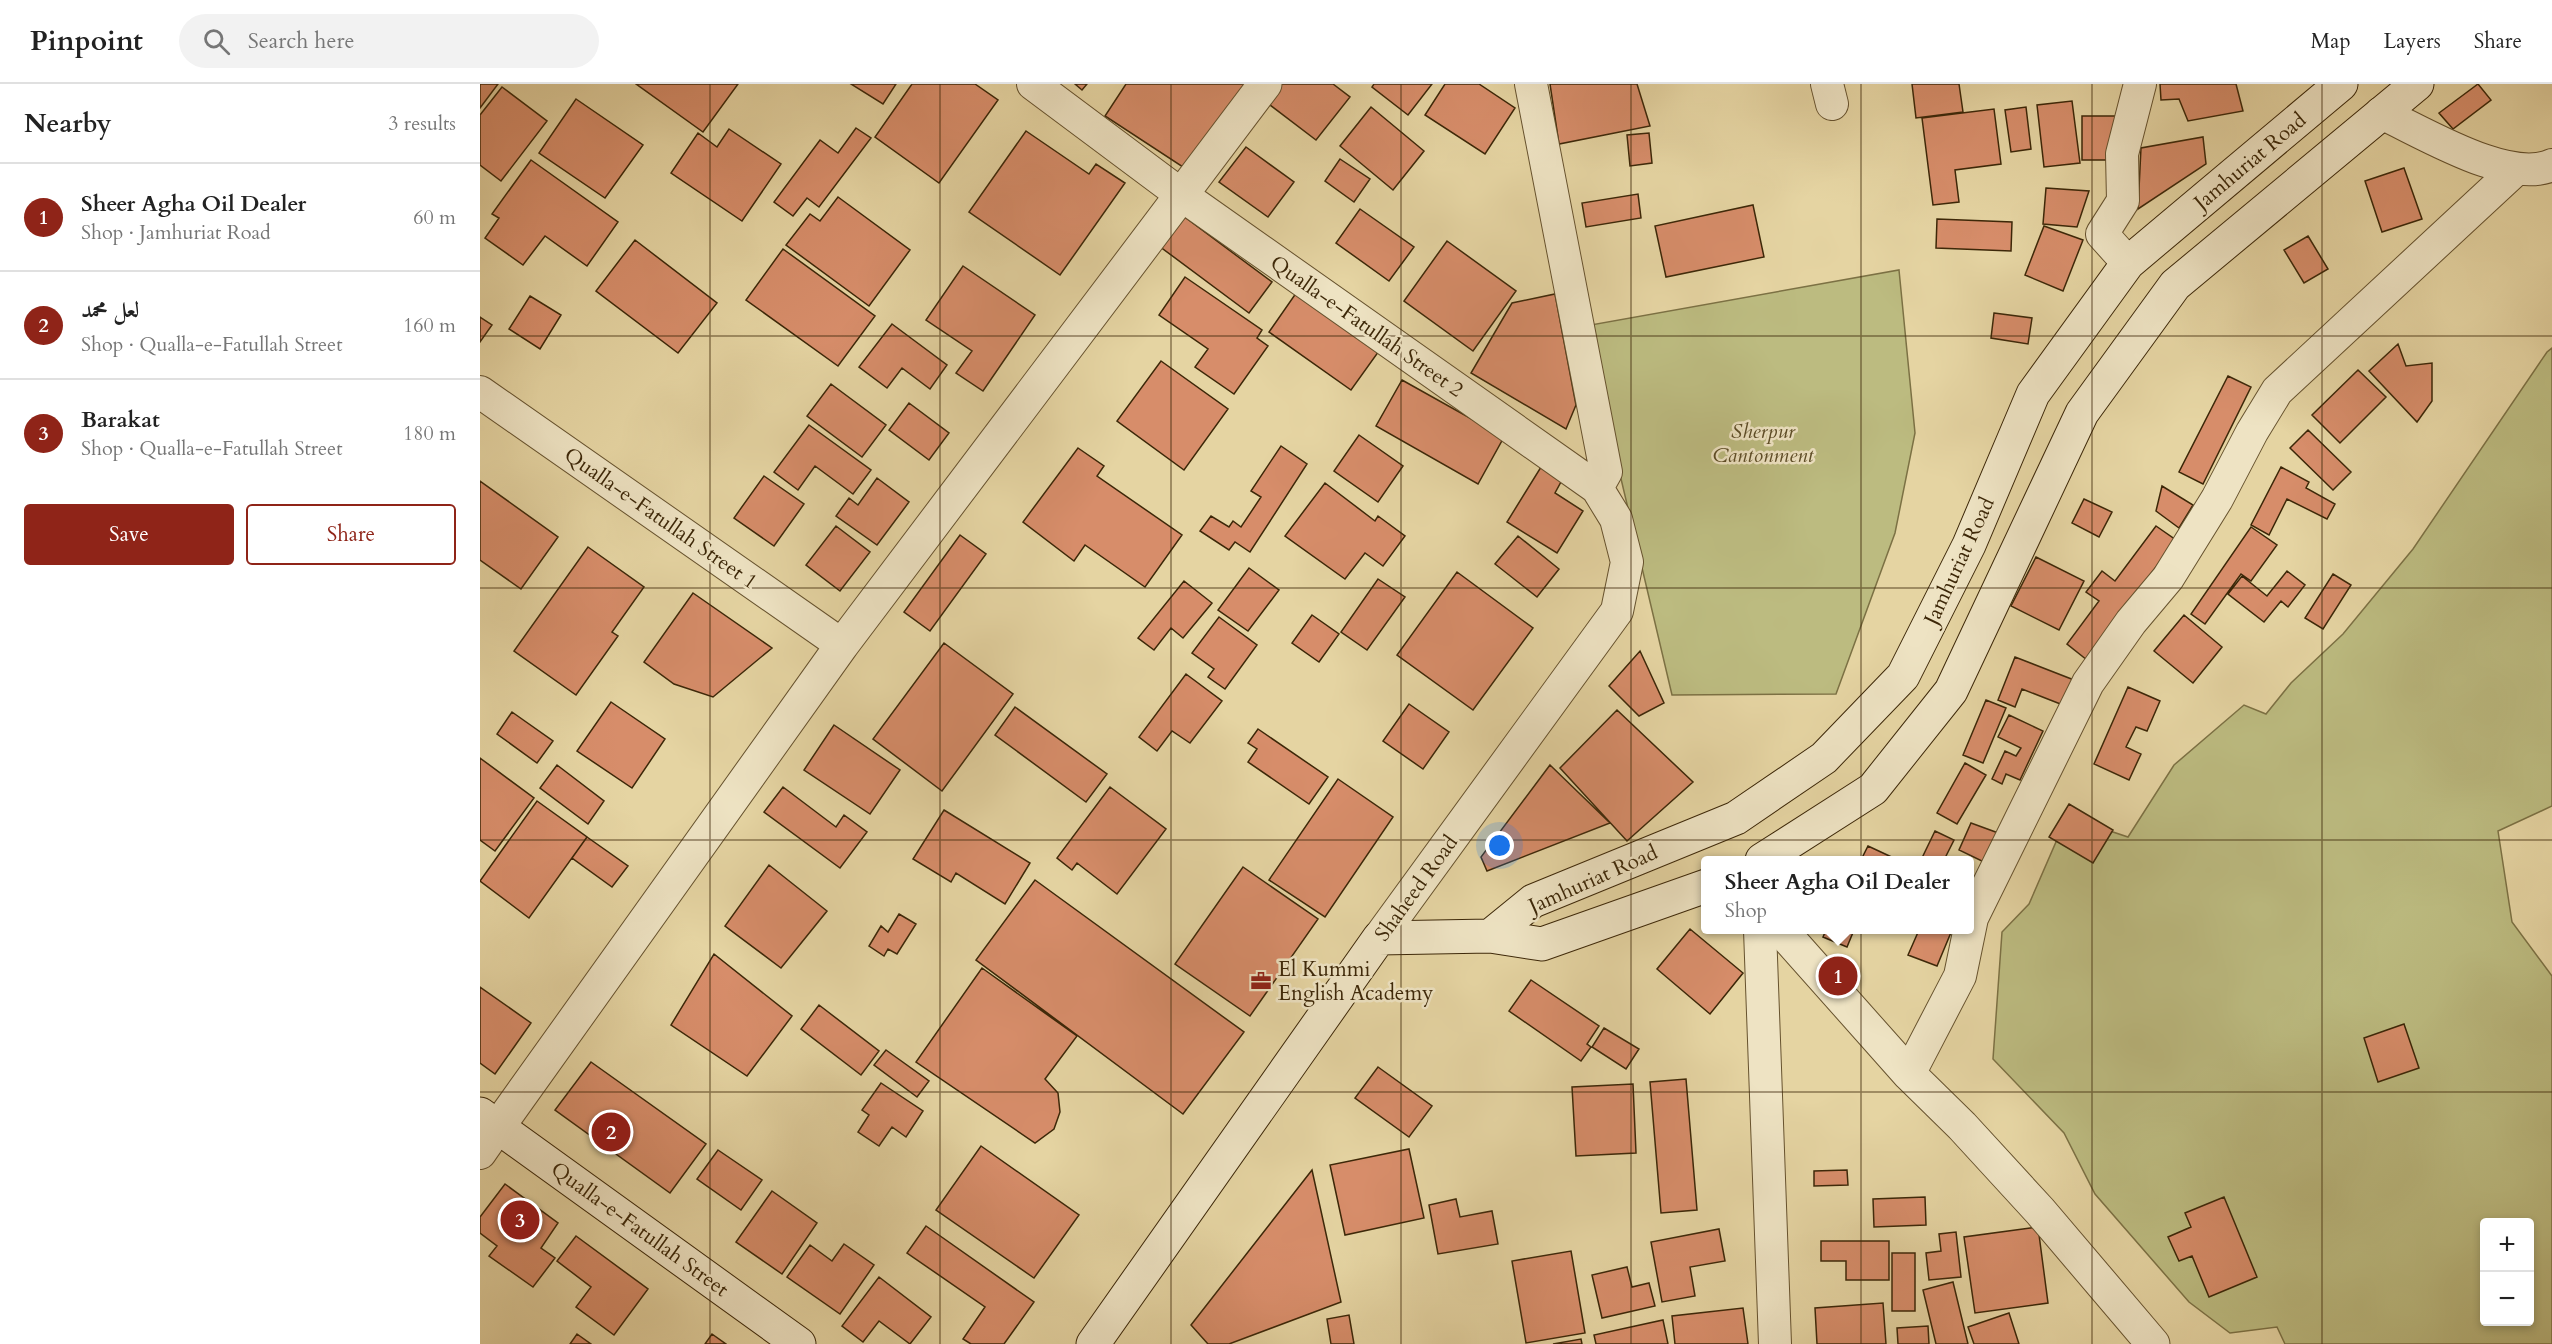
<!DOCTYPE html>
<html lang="en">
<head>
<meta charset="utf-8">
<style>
  :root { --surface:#fff; --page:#f2f2f2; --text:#222; --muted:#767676; --line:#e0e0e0; --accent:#8f2418 }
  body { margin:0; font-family:Cardo,Amiri,serif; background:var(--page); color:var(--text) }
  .controls { position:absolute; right:18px; bottom:18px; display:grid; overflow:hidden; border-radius:6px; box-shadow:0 3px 9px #0003 }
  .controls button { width:54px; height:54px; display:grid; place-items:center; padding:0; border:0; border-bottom:2px solid var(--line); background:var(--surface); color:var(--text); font:30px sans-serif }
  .you { position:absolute; left:1020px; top:762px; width:21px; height:21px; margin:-15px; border:4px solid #fff; border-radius:50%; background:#1a73e8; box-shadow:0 0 0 9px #1a73e833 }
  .badge { display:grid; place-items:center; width:39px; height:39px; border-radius:50%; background:var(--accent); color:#fff; font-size:20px; font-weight:700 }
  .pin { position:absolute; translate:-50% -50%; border:3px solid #fff; box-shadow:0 2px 6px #0006 }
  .popup { position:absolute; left:1221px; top:772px; width:273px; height:78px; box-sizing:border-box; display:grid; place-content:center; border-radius:6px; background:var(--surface); filter:drop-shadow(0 2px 4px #0005); font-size:20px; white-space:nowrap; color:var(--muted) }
  .popup b { font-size:22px; color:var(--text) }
  .popup::after { content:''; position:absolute; left:50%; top:100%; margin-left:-12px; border:12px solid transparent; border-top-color:var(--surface) }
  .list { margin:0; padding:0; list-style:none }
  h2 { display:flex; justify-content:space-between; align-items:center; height:78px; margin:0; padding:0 24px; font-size:26px }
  h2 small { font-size:20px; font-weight:400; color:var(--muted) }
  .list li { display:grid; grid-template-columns:39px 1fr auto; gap:18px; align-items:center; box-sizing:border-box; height:108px; padding:0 24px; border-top:2px solid var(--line) }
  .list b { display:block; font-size:22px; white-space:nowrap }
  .list p { margin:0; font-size:20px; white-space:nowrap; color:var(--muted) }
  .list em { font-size:20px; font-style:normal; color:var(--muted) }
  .actions { display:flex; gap:12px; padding:18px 24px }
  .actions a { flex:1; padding:14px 0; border:2px solid var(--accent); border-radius:6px; text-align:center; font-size:21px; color:var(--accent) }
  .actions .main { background:var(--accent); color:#fff }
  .icon { flex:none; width:33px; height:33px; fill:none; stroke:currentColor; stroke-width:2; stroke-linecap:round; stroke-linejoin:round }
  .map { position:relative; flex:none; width:2072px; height:1260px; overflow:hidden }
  header { display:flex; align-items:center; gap:36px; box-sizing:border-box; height:84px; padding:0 30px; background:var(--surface); border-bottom:2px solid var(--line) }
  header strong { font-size:28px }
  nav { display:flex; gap:33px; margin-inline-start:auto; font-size:21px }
  .search { width:420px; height:54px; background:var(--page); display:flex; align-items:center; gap:15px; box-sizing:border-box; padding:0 21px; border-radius:33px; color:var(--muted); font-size:22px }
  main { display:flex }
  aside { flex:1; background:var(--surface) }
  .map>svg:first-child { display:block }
</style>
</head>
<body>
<header>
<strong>Pinpoint</strong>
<div class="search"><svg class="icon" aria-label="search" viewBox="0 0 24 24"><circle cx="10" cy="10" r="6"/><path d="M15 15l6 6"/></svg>Search here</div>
<nav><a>Map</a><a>Layers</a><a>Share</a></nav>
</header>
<main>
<aside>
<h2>Nearby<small>3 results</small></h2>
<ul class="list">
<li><span class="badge">1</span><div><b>Sheer Agha Oil Dealer</b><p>Shop · Jamhuriat Road</p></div><em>60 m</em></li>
<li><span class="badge">2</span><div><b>لعل محمد</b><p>Shop · Qualla-e-Fatullah Street</p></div><em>160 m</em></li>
<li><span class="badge">3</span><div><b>Barakat</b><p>Shop · Qualla-e-Fatullah Street</p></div><em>180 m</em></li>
</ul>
<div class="actions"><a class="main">Save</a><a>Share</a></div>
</aside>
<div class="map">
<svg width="2072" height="1260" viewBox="0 0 2072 1260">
  <rect width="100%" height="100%" fill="#e5d4a2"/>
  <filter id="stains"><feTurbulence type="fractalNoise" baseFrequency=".00333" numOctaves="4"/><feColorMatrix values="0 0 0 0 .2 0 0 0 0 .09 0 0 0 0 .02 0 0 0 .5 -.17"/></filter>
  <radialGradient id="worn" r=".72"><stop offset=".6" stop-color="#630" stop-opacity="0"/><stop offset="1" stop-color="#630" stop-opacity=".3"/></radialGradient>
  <!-- green -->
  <path fill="#bcbb80" stroke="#7c7144" stroke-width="1.5" fill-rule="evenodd" d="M 1419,186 L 1435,349 L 1415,449 L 1356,610 L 1192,611 L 1105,242 Z
    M 2072,264 L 2072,722 L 2018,747 L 2032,838 L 2072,892 L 2072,1260 L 1805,1260 L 1797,1243 L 1750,1249 L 1709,1218 L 1615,1110 L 1584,1049 L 1513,975 L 1522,848 L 1549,820 L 1576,758 L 1594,735 L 1648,753 L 1694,681 L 1764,621 L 1786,630 L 1811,599 L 1863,550 L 1933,465 L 2067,268 ZM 2004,1138 L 2050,1138 L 2050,1238 L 2004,1238 Z"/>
  <!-- building -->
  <path fill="#d78d6a" stroke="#3c2708" stroke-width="1.5" d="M 0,0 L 18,0 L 0,24 Z
    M 156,0 L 258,0 L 223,48 Z
    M 371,0 L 416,0 L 403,20 Z
    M 432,0 L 495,0 L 518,16 L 459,99 L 395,53 Z
    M 595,0 L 607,0 L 602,6 Z
    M 646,0 L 766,0 L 709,87 L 625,32 Z
    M 800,0 L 853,0 L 870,13 L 836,56 L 786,18 Z
    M 894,0 L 952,0 L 928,31 L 892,3 Z
    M 965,0 L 999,0 L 1035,24 L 1005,70 L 945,31 Z
    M 1070,0 L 1157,0 L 1170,42 L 1079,60 Z
    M 1432,0 L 1479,0 L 1483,28 L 1436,34 Z
    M 1680,0 L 1756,0 L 1763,27 L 1708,37 L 1699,15 L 1681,16 Z
    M 1998,0 L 2011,16 L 1973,45 L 1959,29 Z
    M 22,3 L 67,37 L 21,97 L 0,81 L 0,31 Z
    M 96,15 L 163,61 L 125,114 L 59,69 Z
    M 1592,17 L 1600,79 L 1564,83 L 1557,21 Z
    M 891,23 L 944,67 L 913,106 L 860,62 Z
    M 1546,23 L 1551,65 L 1531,68 L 1525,26 Z
    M 1514,25 L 1521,80 L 1475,86 L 1479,118 L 1453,121 L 1442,34 Z
    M 1602,32 L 1637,32 L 1638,76 L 1602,76 Z
    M 376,44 L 391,54 L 339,123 L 327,114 L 313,132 L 294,118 L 340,56 L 358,69 Z
    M 249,45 L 301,80 L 262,137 L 191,89 L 218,49 L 237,63 Z
    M 546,47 L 609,90 L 616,80 L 645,99 L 580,191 L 489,128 Z
    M 1169,49 L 1172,79 L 1150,82 L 1147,51 Z
    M 1723,53 L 1726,80 L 1658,125 L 1661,64 Z
    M 766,63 L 814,98 L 788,133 L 739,98 Z
    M 860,75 L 890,95 L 874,118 L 845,97 Z
    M 51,76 L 138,138 L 107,182 L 65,152 L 43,181 L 5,154 L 19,134 L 12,130 Z
    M 1924,84 L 1942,135 L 1902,148 L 1885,97 Z
    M 1566,104 L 1609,107 L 1597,143 L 1563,140 Z
    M 1158,110 L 1161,134 L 1106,143 L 1102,119 Z
    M 358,113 L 430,166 L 389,222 L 306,161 L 330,130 L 340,137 Z
    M 1273,121 L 1284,173 L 1186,193 L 1175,142 Z
    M 880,125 L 934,163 L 909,197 L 856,159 Z
    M 702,131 L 792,198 L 769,229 L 679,162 Z
    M 1457,135 L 1532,138 L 1531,167 L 1456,164 Z
    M 1564,142 L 1603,156 L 1583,207 L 1545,191 Z
    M 1828,152 L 1848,185 L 1824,199 L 1804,166 Z
    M 155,156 L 237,219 L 198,269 L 116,207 Z
    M 967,157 L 1036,207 L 993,267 L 924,217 Z
    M 303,165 L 395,232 L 358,282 L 266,216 Z
    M 483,182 L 555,231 L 503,307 L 476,289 L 492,267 L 446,236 Z
    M 705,193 L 782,246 L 777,254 L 788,262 L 754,310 L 715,283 L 728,265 L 679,231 Z
    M 821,202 L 904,260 L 871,306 L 789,248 Z
    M 1075,210 L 1096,321 L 1086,345 L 991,289 L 1032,219 Z
    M 50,212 L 81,231 L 60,265 L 29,245 Z
    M 1514,229 L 1552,234 L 1548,260 L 1511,254 Z
    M 0,233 L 12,241 L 0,258 Z
    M 412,240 L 467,281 L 450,305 L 422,284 L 407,304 L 379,283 Z
    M 1918,260 L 1926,282 L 1952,279 L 1952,317 L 1937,338 L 1889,287 Z
    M 681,277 L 748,325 L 704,386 L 637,337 Z
    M 1878,286 L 1906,313 L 1860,359 L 1832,331 Z
    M 1748,292 L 1771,303 L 1723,400 L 1699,388 Z
    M 922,296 L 1024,353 L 998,400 L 896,342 Z
    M 351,300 L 406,341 L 382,373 L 327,332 Z
    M 429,319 L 469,349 L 449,376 L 409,346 Z
    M 329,341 L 391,386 L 373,410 L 335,382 L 318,406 L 294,388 Z
    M 1828,346 L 1871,388 L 1853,406 L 1810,364 Z
    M 879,351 L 923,382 L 898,418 L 854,387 Z
    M 801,362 L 827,380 L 770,468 L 755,458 L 749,466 L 720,447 L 731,432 L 749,443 L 753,437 L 761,443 L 781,413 L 771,407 Z
    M 598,364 L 624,382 L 617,392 L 702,451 L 665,503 L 605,461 L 594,477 L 543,438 Z
    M 1061,383 L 1082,396 L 1075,409 L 1103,427 L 1077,469 L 1027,438 Z
    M 1801,383 L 1829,398 L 1826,404 L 1855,420 L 1847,435 L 1807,415 L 1789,451 L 1771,441 Z
    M 284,392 L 324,420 L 294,462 L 254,434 Z
    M 397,394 L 429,418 L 397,461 L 356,432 L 369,414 L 378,421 Z
    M 0,397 L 78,453 L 41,505 L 0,476 Z
    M 845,399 L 895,437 L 898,432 L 925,452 L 903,482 L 885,469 L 865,495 L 805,452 Z
    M 1682,402 L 1713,421 L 1699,444 L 1676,427 Z
    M 1604,415 L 1632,428 L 1619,453 L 1592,439 Z
    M 356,442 L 390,468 L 360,507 L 326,481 Z
    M 1676,442 L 1696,456 L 1607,576 L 1587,560 L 1619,517 L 1606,508 L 1622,487 L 1635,497 Z
    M 1771,443 L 1797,461 L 1771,497 L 1761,490 L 1725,540 L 1711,530 Z
    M 480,451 L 506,470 L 450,547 L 424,528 Z
    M 1038,452 L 1079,485 L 1057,513 L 1015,480 Z
    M 108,463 L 164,503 L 132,548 L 138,552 L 96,611 L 34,567 Z
    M 1556,473 L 1604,497 L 1579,546 L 1531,522 Z
    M 769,484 L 799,506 L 768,547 L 738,526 Z
    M 1807,487 L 1825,501 L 1808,523 L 1801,517 L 1784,538 L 1748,510 L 1762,492 L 1787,512 Z
    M 977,488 L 1053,544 L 993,626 L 917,571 Z
    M 1853,490 L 1871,501 L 1843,545 L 1825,534 Z
    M 898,495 L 925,513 L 887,566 L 861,548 Z
    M 704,497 L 732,519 L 703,554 L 691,544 L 674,566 L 658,554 Z
    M 213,509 L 292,564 L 233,613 L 194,600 L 164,578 Z
    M 832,531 L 859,550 L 839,578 L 812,559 Z
    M 1704,531 L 1742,563 L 1713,599 L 1674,567 Z
    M 739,533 L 777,561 L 745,605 L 728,593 L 734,585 L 712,569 Z
    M 464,559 L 533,610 L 462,707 L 393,655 Z
    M 1160,567 L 1184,619 L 1159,632 L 1129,602 Z
    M 1535,573 L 1594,596 L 1583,621 L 1542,605 L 1535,623 L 1518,616 Z
    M 706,590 L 742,617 L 710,659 L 692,647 L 677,667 L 659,653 Z
    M 1648,603 L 1680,617 L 1667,647 L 1656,643 L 1646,663 L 1661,670 L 1649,696 L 1614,680 Z
    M 1506,616 L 1526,624 L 1503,679 L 1483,671 Z
    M 131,618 L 185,655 L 152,704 L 97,667 Z
    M 929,620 L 969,648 L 943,685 L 903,657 Z
    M 535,623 L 627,690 L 606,718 L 515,651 Z
    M 1137,626 L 1213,698 L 1147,757 L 1080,684 Z
    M 32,628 L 73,657 L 57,679 L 17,650 Z
    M 1529,631 L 1563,647 L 1540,696 L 1526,690 L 1522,700 L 1512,695 L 1525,667 L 1536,672 L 1541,664 L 1518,653 Z
    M 354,641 L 420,686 L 390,730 L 324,686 Z
    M 778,645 L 848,693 L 829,720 L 768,678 L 777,665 L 768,659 Z
    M 0,674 L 54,714 L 15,767 L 0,756 Z
    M 1485,679 L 1506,691 L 1477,740 L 1457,729 Z
    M 77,681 L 124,717 L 108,740 L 60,704 Z
    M 1070,681 L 1130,739 L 1007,787 L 1001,773 Z
    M 858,695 L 913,733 L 845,833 L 789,796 Z
    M 303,703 L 356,743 L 364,731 L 387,748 L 360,784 L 284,728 Z
    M 630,703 L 686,745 L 637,810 L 597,779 L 592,786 L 577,774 Z
    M 57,717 L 107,753 L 49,834 L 0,797 Z
    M 1589,720 L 1633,746 L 1613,779 L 1569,753 Z
    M 464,726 L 550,779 L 525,820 L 476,789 L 471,798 L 433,775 Z
    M 1491,739 L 1521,750 L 1506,779 L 1479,766 Z
    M 1455,747 L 1474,756 L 1464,776 L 1441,776 Z
    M 107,753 L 148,782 L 132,803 L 92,774 Z
    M 1388,762 L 1418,776 L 1381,776 Z
    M 289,781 L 347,827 L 301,884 L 245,842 Z
    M 763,783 L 838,835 L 770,932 L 695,880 Z
    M 555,796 L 764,948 L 703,1030 L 496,876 Z
    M 419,830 L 436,840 L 417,870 L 408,865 L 404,872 L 389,862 L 401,842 L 408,848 Z
    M 1210,845 L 1263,889 L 1230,930 L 1177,885 Z
    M 1346,846 L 1374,846 L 1367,863 L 1343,853 Z
    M 1439,846 L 1472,846 L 1457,882 L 1428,871 Z
    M 234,870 L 312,932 L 267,992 L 191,941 Z
    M 502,884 L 597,952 L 565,995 L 578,1009 L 580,1028 L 574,1045 L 555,1059 L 436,978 Z
    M 1051,896 L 1119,942 L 1107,960 L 1111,963 L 1101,977 L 1029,927 Z
    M 0,903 L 51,939 L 15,990 L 0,979 Z
    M 339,921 L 399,967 L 381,991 L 321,945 Z
    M 1924,940 L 1939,984 L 1898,998 L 1884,954 Z
    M 1124,944 L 1159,965 L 1146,985 L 1112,963 Z
    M 406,966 L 449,997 L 437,1013 L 394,981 Z
    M 111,978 L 226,1060 L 190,1109 L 75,1026 Z
    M 898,983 L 952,1022 L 929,1053 L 875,1014 Z
    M 1206,995 L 1217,1126 L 1181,1129 L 1170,998 Z
    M 401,999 L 443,1027 L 426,1053 L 412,1043 L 399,1062 L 378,1048 L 389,1031 L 382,1026 Z
    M 1153,1000 L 1156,1069 L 1096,1072 L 1092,1003 Z
    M 501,1062 L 599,1131 L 554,1194 L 456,1126 Z
    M 929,1065 L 944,1134 L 865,1151 L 850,1081 Z
    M 238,1066 L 282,1096 L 261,1126 L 217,1095 Z
    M 832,1086 L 861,1218 L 749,1260 L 728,1260 L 711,1241 Z
    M 1367,1086 L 1368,1101 L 1334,1102 L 1334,1087 Z
    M 25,1100 L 78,1139 L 61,1164 L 75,1174 L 53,1203 L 9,1172 L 17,1162 L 0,1149 L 0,1133 Z
    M 292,1107 L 337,1139 L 302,1190 L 256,1158 Z
    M 1445,1113 L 1446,1141 L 1394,1143 L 1393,1115 Z
    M 1744,1113 L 1777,1193 L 1729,1213 L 1712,1172 L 1699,1177 L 1688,1153 L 1711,1143 L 1705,1129 Z
    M 976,1115 L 980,1133 L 1012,1127 L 1018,1160 L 958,1170 L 949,1121 Z
    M 446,1142 L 554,1218 L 524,1260 L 491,1260 L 483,1255 L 505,1223 L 427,1169 Z
    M 1558,1143 L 1568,1219 L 1495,1229 L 1484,1153 Z
    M 1239,1145 L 1245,1177 L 1210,1183 L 1215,1212 L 1182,1218 L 1171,1158 Z
    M 1476,1148 L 1481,1193 L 1449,1196 L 1446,1169 L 1461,1167 L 1459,1150 Z
    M 96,1152 L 168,1205 L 134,1251 L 96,1223 L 111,1203 L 77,1177 Z
    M 1341,1157 L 1409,1157 L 1409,1196 L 1366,1196 L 1366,1177 L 1341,1177 Z
    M 364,1160 L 394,1181 L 360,1230 L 307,1193 L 330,1161 L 352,1177 Z
    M 1091,1167 L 1105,1249 L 1046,1259 L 1032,1177 Z
    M 1412,1169 L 1435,1169 L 1435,1227 L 1412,1227 Z
    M 1147,1183 L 1152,1203 L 1169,1199 L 1175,1222 L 1122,1234 L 1112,1191 Z
    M 399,1193 L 451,1233 L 430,1260 L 399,1237 L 383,1258 L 362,1242 Z
    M 1473,1198 L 1488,1260 L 1456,1260 L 1443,1206 Z
    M 1403,1219 L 1406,1260 L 1337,1260 L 1335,1224 Z
    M 1263,1224 L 1268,1260 L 1195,1260 L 1192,1232 Z
    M 1529,1229 L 1539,1260 L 1494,1260 L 1488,1243 Z
    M 869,1231 L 874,1260 L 851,1260 L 847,1235 Z
    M 1183,1236 L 1188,1260 L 1116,1260 L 1114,1251 Z
    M 1448,1242 L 1449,1260 L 1418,1260 L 1417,1244 Z
    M 97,1250 L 111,1260 L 90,1260 Z
    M 232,1250 L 246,1260 L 225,1260 Z
    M 1101,1255 L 1102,1260 L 1073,1260 Z"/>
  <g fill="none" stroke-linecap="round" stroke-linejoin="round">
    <!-- minor casing -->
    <g stroke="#66522e" stroke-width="34">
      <path id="minor" d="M 553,0 L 703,112 L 1117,404 L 1136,435 L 1147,478 L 1137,527 L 899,854
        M 1051,0 L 1126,388 L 1117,404
        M 1347,0 L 1352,20
        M 1901,29 C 1943,48 2028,101 2072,81
        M 1648,179 L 1622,150 L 1643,117 L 1642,70 L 1660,0
        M 0,308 L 362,561
        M 1280,846 L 1295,1260
        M 1429,990 L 1480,892 L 1492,834 L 1608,599 L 1651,538 L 1688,494 L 1737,415 L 1772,348 L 1797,307 L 2034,87
        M 0,1069 L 18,1043"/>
    </g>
    <!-- tertiary casing -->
    <g stroke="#66522e" stroke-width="35">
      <path id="tertiary" d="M 1301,846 L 1429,990 L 1482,1042 L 1560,1127 L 1673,1260
        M 18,1043 L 362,561 L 785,0"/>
    </g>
    <!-- secondary casing -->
    <g stroke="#3c2708" stroke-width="35">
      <path id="secondary" d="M 1282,776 L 1393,705 L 1471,607 L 1602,329 L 1695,201 L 1937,0
        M 1010,852 L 1053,817 L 1256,734 L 1344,674 L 1423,592 L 1489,461 L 1553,310 L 1648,179 L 1861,0
        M 0,1030 L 319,1260
        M 613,1260 L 899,854 L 1010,852 L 1062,860 L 1226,802"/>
    </g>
    <!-- minor -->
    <use href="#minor" stroke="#eee3c3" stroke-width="32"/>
    <!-- tertiary -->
    <use href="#tertiary" stroke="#eee3c3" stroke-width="33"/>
    <!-- secondary -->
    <use href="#secondary" stroke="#eee3c3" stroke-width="33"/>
  </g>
  <!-- grid -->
  <path fill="none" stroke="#3c2708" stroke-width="1.5" stroke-opacity="0.55" d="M 230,0 L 230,1260M 460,0 L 460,1260M 691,0 L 691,1260M 921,0 L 921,1260M 1151,0 L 1151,1260M 1381,0 L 1381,1260M 1612,0 L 1612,1260M 1842,0 L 1842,1260M 0,252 L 2072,252M 0,504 L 2072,504M 0,756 L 2072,756M 0,1008 L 2072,1008"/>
  <!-- icons -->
  <defs>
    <g id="office-bare" transform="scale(1.62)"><path d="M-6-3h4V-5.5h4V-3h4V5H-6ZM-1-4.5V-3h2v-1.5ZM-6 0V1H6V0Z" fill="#8f2418" stroke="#eee3c3" stroke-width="2.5" paint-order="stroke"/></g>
  </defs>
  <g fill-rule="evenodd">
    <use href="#office-bare" x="781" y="897"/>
  </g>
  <g text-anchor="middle" stroke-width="5" stroke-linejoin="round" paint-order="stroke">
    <!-- street labels -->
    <g font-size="21" fill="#3c2708" stroke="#eee3c3">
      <text transform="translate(1770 77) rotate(-40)" y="7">Jamhuriat Road</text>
      <text transform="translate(887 242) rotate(35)" y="7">Qualla-e-Fatullah Street 2</text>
      <text transform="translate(181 434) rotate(35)" y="7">Qualla-e-Fatullah Street 1</text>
      <text transform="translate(1479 477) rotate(-65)" y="7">Jamhuriat Road</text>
      <text transform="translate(1113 795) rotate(-24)" y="7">Jamhuriat Road</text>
      <text transform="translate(936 804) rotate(-54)" y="7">Shaheed Road</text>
      <text transform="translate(160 1145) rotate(36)" y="7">Qualla-e-Fatullah Street</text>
    </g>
    <!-- park labels -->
    <g font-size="21" font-style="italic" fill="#5c4c26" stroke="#eee3c3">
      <text x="1283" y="354">Sherpur<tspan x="1283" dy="24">Cantonment</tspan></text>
    </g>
    <!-- poi labels -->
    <g font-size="21" fill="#3c2708" stroke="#eee3c3" text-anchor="start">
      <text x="798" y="892">El Kummi<tspan x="798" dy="24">English Academy</tspan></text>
    </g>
  </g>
  <rect width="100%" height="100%" filter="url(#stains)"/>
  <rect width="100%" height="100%" fill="url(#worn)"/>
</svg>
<div class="controls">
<button>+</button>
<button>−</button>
</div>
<div class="you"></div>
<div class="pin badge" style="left:1358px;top:892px">1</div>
<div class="popup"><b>Sheer Agha Oil Dealer</b>Shop</div>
<div class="pin badge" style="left:131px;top:1048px">2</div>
<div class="pin badge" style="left:40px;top:1136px">3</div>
</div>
</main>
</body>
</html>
